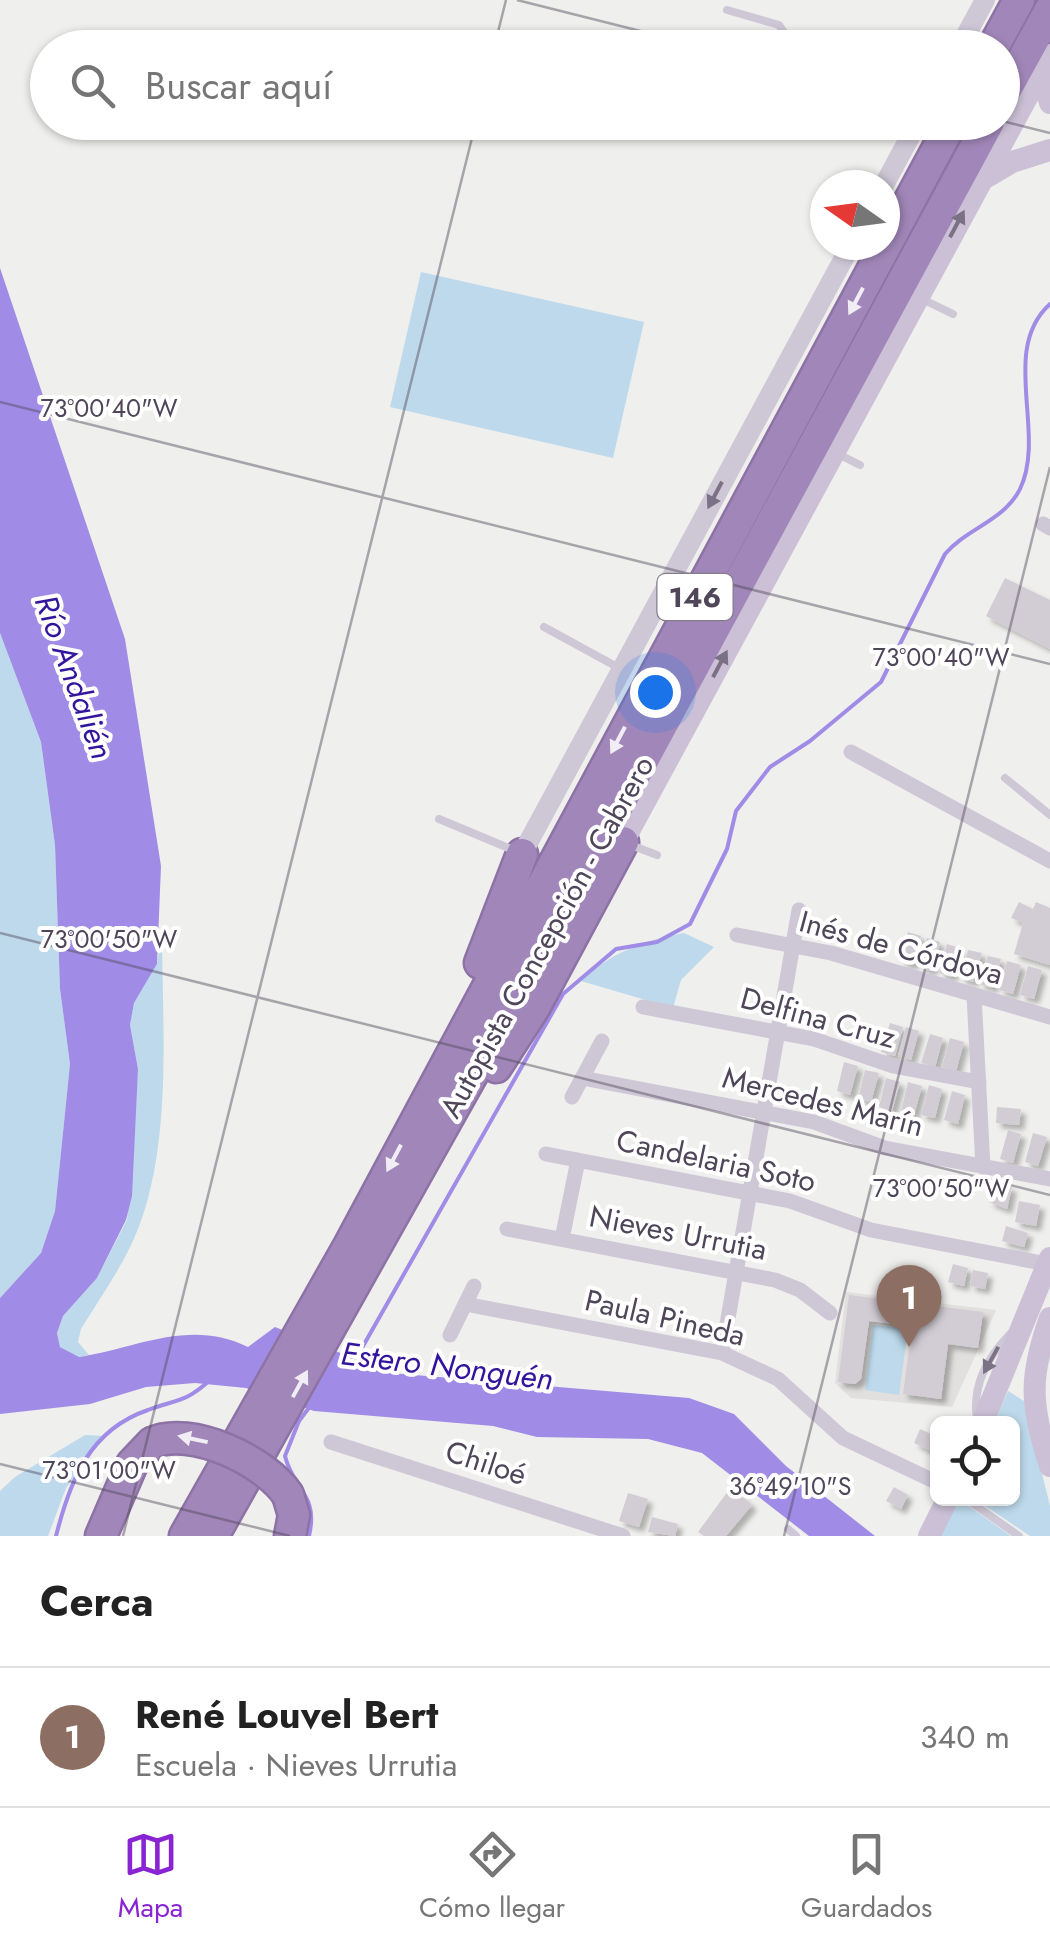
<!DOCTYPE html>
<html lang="es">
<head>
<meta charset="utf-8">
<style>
  :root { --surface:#fff; --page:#f6f6f6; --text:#222; --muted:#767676; --line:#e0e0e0; --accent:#8824d2 }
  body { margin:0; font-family:Jost,sans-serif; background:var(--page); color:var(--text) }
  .controls { position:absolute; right:30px; bottom:30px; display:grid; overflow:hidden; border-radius:15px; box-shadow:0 2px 8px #0004 }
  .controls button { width:90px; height:90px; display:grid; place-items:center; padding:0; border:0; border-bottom:2px solid var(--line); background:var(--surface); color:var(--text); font:50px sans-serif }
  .compass { position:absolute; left:810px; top:170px; width:90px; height:90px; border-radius:50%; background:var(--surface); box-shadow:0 2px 8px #0004; rotate:284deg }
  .you { position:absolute; left:655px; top:692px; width:35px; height:35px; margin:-25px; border:8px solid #fff; border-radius:50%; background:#1a73e8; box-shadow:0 0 0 15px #1a73e833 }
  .badge { display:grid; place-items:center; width:65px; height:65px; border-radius:50%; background:var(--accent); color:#fff; font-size:32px; font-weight:700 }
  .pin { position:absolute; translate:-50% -82px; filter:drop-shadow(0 2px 5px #0008) }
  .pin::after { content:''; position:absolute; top:52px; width:35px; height:30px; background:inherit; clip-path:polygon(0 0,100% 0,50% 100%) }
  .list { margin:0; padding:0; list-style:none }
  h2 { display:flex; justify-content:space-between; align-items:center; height:130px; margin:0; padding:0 40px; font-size:42px }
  h2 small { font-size:32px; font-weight:400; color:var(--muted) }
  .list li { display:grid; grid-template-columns:65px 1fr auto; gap:30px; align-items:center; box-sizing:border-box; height:140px; padding:0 40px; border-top:2px solid var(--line) }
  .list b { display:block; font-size:38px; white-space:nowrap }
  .list p { margin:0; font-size:32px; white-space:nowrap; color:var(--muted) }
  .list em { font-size:32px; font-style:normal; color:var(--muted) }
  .icon { flex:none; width:55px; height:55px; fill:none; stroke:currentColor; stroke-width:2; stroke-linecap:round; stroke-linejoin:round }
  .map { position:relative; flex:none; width:1050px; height:1536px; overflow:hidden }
  .search { position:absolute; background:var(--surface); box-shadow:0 2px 8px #0004; left:30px; right:30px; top:30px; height:110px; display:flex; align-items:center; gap:25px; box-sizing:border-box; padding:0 35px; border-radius:55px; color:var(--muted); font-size:38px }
  .sheet { height:270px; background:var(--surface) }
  nav { display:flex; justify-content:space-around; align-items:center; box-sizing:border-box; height:140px; border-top:2px solid var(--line); background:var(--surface); font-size:28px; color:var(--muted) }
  nav a { display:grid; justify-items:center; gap:5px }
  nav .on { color:var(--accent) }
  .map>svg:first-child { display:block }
</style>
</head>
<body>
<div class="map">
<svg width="1050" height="1536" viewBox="0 0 1050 1536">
  <defs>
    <filter id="shadow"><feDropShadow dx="5" dy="5" stdDeviation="2.5" flood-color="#0004"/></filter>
  </defs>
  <rect width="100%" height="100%" fill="#efefed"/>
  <!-- education -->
  <path fill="#e1e0de" d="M 846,1292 L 996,1310 L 952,1407 L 851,1398 L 835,1383 Z"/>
  <!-- green -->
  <path fill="#bdd9eb" d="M 421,272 L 644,322 L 613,458 L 390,407 Z
    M 0,633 L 41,742 L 55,845 L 60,989 L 70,1064 L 55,1211 L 41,1253 L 0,1298 Z
    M 162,930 C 162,1027 174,1153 132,1243 C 118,1273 98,1301 81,1329 L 78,1342 L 89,1355 L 78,1357 L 60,1347 L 57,1333 L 63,1316 L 97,1278 L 127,1220 L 138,1069 L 130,1025 L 134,1003 L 157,964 Z
    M 684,933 L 714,947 L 681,980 L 673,1008 L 581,981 C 610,953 645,940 684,933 Z
    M 873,1325 L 908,1329 L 899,1395 L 865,1390 Z
    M 1008,1391 L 1024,1401 L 1050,1506 L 1050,1536 L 1030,1536 L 975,1499 L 1012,1498 L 1012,1424 L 994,1423 Z
    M 85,1435 L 104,1436 L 66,1488 L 48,1536 L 0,1536 L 0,1491 L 15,1477 Z
    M 960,1500 L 1011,1536 L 938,1536 Z"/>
  <!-- water -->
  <path fill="#a08ce6" d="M 0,268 L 125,639 L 161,866 L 157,964 L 134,1003 L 130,1025 L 138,1069 L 132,1196 L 126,1220 L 97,1278 L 63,1316 L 57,1333 L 60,1347 L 79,1357 C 137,1348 190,1318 248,1347 L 275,1327 L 391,1373 L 689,1398 L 734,1414 L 786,1466 L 875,1536 L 809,1536 L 702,1453 L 648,1439 L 537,1437 L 493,1426 L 314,1411 L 246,1388 L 195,1383 L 146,1387 L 90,1404 L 0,1414 L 0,1298 L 41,1253 L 55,1211 L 70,1064 L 60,989 L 55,845 L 41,742 L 0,633 Z"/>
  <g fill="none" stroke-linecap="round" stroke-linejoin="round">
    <!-- stream -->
    <path stroke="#a08ce6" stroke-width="4" d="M 354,1362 L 563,994 L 616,949 L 657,942 L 690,924 L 727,849 L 736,811 L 770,767 L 810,741 L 881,682 L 945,554 C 966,529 1005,520 1020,489 C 1047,433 999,350 1050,304
      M 56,1536 C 70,1481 89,1430 148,1410 C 177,1399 185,1403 210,1380
      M 309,1536 C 319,1494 293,1490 285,1456 L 299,1421 L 311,1405"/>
  </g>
  <!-- building -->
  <path fill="#d2cdd4" filter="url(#shadow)" d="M 1005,578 L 1050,600 L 1050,649 L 986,616 Z
    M 1019,902 L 1033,909 L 1036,902 L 1050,908 L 1050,965 L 1014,954 L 1023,923 L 1011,918 Z
    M 908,932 L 921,936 L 913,965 L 900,961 Z
    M 927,938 L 940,942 L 932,971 L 919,967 Z
    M 947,944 L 960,948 L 952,977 L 939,973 Z
    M 968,950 L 982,953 L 973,982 L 960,978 Z
    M 988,956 L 1001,959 L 993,988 L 979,984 Z
    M 1007,961 L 1021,965 L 1013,994 L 999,990 Z
    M 1028,966 L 1042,970 L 1034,999 L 1020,995 Z
    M 890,1023 L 903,1027 L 895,1056 L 881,1052 Z
    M 906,1027 L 919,1031 L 911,1060 L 898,1056 Z
    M 930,1034 L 943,1038 L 935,1067 L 921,1063 Z
    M 950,1038 L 964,1042 L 956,1071 L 942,1067 Z
    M 844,1062 L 858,1066 L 850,1095 L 837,1091 Z
    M 865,1070 L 879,1073 L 871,1102 L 858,1099 Z
    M 886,1078 L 900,1082 L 892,1111 L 879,1107 Z
    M 908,1082 L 922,1086 L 914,1115 L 901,1111 Z
    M 929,1085 L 942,1089 L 935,1118 L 921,1115 Z
    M 952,1091 L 965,1095 L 958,1124 L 944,1120 Z
    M 997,1107 L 1021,1109 L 1019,1125 L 996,1123 Z
    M 1008,1130 L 1021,1134 L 1013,1163 L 1000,1159 Z
    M 1033,1133 L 1047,1137 L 1038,1166 L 1025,1162 Z
    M 994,1183 L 1012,1187 L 1007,1209 L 989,1202 Z
    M 1019,1201 L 1040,1205 L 1036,1226 L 1015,1222 Z
    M 1006,1226 L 1028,1233 L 1024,1247 L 1002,1241 Z
    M 953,1264 L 968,1268 L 964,1286 L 948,1282 Z
    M 973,1270 L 988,1273 L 985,1289 L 970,1286 Z
    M 849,1295 L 983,1312 L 978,1348 L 948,1344 L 941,1399 L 903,1394 L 912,1326 L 869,1321 L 861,1379 L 855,1384 L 838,1382 Z
    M 920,1429 L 937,1437 L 931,1451 L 914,1443 Z
    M 731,1487 L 752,1505 L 726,1536 L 704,1536 L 698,1532 Z
    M 894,1487 L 908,1495 L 901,1509 L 886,1501 Z
    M 628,1493 L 648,1499 L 639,1527 L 619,1521 Z
    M 652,1517 L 678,1524 L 675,1536 L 648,1532 Z"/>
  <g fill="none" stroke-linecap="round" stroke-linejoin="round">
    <!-- motorway casing -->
    <g stroke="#8d72a5" stroke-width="35">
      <path id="motorway" d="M 993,48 L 1019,0
        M 1002,97 L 1050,10
        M 480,963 L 522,854
        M 496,1067 L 534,1008 L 623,842
        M 288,1495 L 294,1515 L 290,1536
        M 101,1536 L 132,1464 L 152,1443
        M 185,1536 L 349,1246 L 952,122
        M 213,1536 L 487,1048 L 989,122"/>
    </g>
    <!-- service -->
    <path stroke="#cec7d6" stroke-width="8" d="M 727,10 L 779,25 L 794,48
      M 873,122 L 908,132
      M 922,299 L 953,314
      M 838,454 L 860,465
      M 544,627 L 621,669
      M 1005,778 L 1050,815
      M 439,819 L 518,852
      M 628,844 L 657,855
      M 977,1420 C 972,1386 986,1359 1010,1334
      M 965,1498 L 1019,1536
      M 788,1529 L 796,1536"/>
    <!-- minor -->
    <path stroke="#cec7d6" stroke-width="15" d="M 1043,524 L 1050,528
      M 851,752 L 1050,861
      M 737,935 L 831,953 L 1050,1017
      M 974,995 L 983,1167
      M 643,1007 L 814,1039 L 893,1066 L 979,1082
      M 582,1078 L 814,1122 L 885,1148 L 1050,1179
      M 572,1097 L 602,1041
      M 546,1154 L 790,1201 L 871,1230 L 1047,1264
      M 507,1229 L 775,1280 L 800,1290 L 830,1313
      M 562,1239 L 578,1160
      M 465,1304 L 722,1353 L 778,1379 L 843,1438 L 938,1483
      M 450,1335 L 474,1286
      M 722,1353 L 799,910
      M 331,1442 L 623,1536"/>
    <!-- tertiary -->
    <path stroke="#cec7d6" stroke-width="20" d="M 959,48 L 985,0
      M 884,185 L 918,122
      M 522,854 L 851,245"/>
    <!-- secondary -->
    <path stroke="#cbc0d5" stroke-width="22" d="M 1041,72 L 1050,103
      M 985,178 L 1012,162 L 1050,150
      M 623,842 L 1050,55
      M 1050,1318 C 1028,1379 1031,1405 1050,1466
      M 982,1424 L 1050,1258
      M 929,1536 L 948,1498"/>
    <!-- motorway -->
    <use href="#motorway" stroke="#a187b9" stroke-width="30"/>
    <!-- motorway-bridge casing -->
    <g stroke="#8d72a5" stroke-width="35" stroke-linecap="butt">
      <path id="motorway-bridge" d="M 152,1443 C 190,1425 266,1461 288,1495"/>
    </g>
    <!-- motorway-bridge -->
    <use href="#motorway-bridge" stroke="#a187b9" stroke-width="30"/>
  </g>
  <!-- one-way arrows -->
  <defs><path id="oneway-solid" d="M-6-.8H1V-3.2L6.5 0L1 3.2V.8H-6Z" transform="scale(2.5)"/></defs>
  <g fill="#7a7184">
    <use href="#oneway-solid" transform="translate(957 224) rotate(-62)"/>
    <use href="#oneway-solid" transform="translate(720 664) rotate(-62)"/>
  </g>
  <g fill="#f1edf4">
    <use href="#oneway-solid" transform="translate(856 301) rotate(118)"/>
    <use href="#oneway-solid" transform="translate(618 740) rotate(118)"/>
    <use href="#oneway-solid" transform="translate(394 1158) rotate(118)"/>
    <use href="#oneway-solid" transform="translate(300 1384) rotate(-61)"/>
    <use href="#oneway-solid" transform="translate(193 1439) rotate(-168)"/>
  </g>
  <g fill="#7b7385">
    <use href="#oneway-solid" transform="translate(715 495) rotate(118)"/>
    <use href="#oneway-solid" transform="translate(991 1360) rotate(119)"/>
  </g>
  <!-- ticks -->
  <path fill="none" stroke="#4f4659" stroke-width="2.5" stroke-opacity="0.45" d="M 517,0 L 708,48M 494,48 L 506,0M 1002,121 L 1050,133M 0,402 L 1050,664M 0,933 L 1050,1195M 0,1464 L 290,1536M 123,1536 L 476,122M 784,1536 L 1050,467"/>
  <g text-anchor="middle" stroke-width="8" stroke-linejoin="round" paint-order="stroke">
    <!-- shield labels -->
    <rect fill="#fff" stroke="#847e8b" stroke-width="2.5" x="657.5" y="574" width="75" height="46" rx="8"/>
    <g font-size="28" font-weight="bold" fill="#4f4659">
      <text x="695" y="607">146</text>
    </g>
    <!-- street labels -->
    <g font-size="30" fill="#4f4659" stroke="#fff">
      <text transform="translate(547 937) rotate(-61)" y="10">Autopista Concepción - Cabrero</text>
      <text transform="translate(901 948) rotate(15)" y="10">Inés de Córdova</text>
      <text transform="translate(818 1018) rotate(15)" y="10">Delfina Cruz</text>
      <text transform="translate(823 1102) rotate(14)" y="10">Mercedes Marín</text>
      <text transform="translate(716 1161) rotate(12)" y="10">Candelaria Soto</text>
      <text transform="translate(678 1233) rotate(11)" y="10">Nieves Urrutia</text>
      <text transform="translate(665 1318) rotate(13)" y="10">Paula Pineda</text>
      <text transform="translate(486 1463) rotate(18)" y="10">Chiloé</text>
    </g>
    <!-- water labels -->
    <g font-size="32" font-style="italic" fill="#33159d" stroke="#fff">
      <text transform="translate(74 677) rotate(70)" y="11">Río Andalién</text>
      <text transform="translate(447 1366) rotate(7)" y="11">Estero Nonguén</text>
    </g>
  </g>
  <g font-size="25" text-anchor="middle" fill="#4f4659" stroke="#fff" stroke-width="8" stroke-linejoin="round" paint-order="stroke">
    <text x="109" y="417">73°00'40"W</text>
    <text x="941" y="666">73°00'40"W</text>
    <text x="109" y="948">73°00'50"W</text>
    <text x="941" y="1197">73°00'50"W</text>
    <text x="109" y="1479">73°01'00"W</text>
    <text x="790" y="1495">36°49'10"S</text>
  </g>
</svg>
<div class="controls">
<button><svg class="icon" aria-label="locate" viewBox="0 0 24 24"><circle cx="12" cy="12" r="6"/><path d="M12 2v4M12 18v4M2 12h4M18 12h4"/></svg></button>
</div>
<svg class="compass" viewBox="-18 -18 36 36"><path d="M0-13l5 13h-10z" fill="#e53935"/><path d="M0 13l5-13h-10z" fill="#767676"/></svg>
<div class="you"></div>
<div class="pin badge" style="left:909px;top:1347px;background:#8d6e63">1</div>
<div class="search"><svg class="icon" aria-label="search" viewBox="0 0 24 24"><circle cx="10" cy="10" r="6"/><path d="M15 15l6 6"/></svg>Buscar aquí</div>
</div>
<section class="sheet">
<h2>Cerca<small></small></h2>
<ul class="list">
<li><span class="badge" style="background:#8d6e63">1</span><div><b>René Louvel Bert</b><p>Escuela · Nieves Urrutia</p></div><em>340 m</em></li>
</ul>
</section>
<nav>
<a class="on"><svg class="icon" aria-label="map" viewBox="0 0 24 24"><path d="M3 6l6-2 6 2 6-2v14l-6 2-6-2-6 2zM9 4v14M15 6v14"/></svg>Mapa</a>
<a><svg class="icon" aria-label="directions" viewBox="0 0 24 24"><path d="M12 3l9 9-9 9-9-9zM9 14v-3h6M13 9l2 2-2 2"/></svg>Cómo llegar</a>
<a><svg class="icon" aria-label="saved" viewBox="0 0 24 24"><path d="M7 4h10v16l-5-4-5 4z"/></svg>Guardados</a>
</nav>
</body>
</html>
